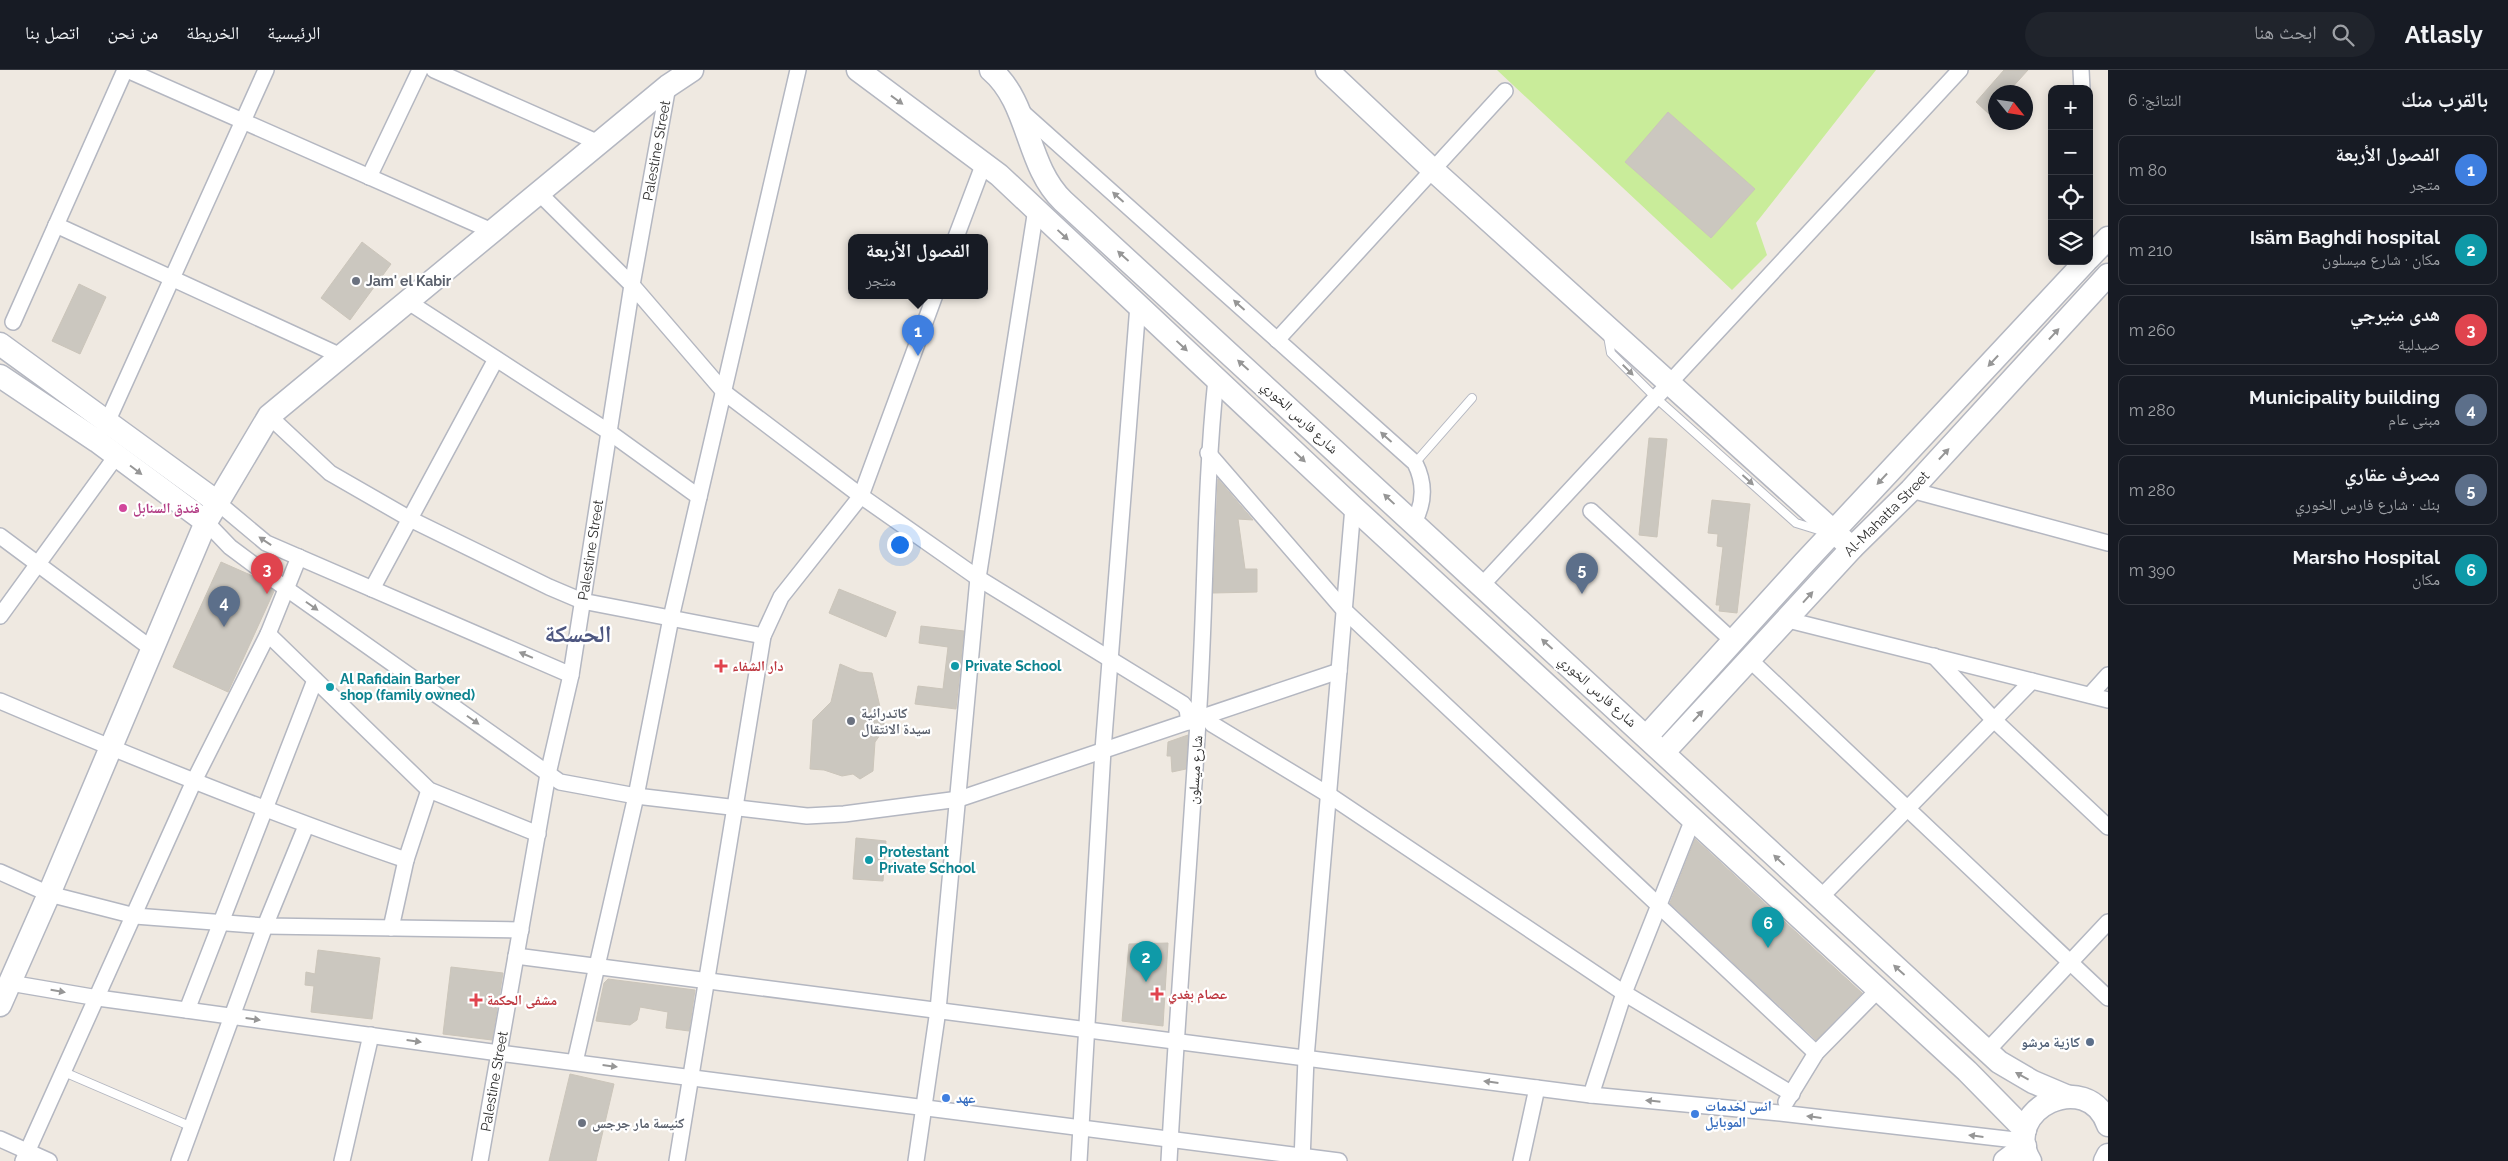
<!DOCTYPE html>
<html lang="ar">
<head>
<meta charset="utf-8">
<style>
  :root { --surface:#171b24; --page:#20242c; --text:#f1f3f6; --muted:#9ea1a6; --line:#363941; --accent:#b45309 }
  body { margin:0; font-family:Raleway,"Noto Naskh Arabic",sans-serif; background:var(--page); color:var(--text); direction:rtl }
  .controls { position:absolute; right:15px; top:15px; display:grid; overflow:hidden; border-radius:10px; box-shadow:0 2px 12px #0003 }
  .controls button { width:45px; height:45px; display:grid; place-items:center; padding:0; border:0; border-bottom:1px solid var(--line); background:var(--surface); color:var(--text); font:25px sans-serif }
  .compass { position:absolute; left:1988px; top:15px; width:45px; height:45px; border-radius:50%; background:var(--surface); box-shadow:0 2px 12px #0003; rotate:120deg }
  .you { position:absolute; left:899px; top:474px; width:18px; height:18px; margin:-12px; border:4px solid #fff; border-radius:50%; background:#1a73e8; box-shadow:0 0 0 8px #1a73e833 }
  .badge { display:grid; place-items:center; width:32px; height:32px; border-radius:50%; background:var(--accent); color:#fff; font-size:16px; font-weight:700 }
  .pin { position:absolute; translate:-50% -41px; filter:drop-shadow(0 1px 2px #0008) }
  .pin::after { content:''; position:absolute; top:26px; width:18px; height:15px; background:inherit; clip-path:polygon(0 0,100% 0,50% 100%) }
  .popup { position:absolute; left:848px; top:164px; width:140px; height:65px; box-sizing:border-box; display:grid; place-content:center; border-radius:10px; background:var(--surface); filter:drop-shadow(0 1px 4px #0005); font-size:16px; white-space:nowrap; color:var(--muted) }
  .popup b { font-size:19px; color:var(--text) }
  .popup::after { content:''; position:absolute; left:50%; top:100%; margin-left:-10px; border:10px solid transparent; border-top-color:var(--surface) }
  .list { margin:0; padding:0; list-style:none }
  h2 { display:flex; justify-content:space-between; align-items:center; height:65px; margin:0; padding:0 20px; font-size:21px }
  h2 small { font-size:16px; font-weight:400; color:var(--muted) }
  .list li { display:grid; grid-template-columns:32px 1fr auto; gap:15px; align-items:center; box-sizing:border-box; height:70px; margin:0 10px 10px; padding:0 10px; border:1px solid var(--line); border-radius:10px }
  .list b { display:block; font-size:19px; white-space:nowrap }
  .list p { margin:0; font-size:16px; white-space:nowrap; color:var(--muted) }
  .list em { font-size:16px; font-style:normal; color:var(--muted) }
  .icon { flex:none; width:28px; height:28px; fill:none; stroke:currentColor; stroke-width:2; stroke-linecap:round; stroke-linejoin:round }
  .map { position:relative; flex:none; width:2108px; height:1091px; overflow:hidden; direction:ltr }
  header { display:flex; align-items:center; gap:30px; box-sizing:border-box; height:70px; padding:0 25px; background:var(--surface); border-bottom:1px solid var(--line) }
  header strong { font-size:24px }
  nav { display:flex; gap:28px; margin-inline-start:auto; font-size:18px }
  .search { width:350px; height:45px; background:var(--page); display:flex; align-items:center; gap:12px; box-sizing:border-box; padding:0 18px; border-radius:28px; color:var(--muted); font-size:19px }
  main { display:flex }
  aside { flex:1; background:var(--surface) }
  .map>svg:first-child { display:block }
</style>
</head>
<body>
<header>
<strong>Atlasly</strong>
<div class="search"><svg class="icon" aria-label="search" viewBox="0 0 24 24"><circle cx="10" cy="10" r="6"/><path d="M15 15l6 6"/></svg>ابحث هنا</div>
<nav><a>الرئيسية</a><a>الخريطة</a><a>من نحن</a><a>اتصل بنا</a></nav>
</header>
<main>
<aside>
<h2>بالقرب منك<small>النتائج: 6</small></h2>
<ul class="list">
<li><span class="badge" style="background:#3f7fe0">1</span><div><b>الفصول الأربعة</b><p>متجر</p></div><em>80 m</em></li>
<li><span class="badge" style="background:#0f9aa8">2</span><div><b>Isäm Baghdi hospital</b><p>مكان · شارع ميسلون</p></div><em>210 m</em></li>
<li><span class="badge" style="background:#e0444e">3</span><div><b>هدى منيرجي</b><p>صيدلية</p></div><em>260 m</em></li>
<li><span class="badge" style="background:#5c6f8a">4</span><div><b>Municipality building</b><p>مبنى عام</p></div><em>280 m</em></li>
<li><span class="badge" style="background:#5c6f8a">5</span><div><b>مصرف عقاري</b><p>بنك · شارع فارس الخوري</p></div><em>280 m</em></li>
<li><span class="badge" style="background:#0f9aa8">6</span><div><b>Marsho Hospital</b><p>مكان</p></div><em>390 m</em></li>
</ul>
</aside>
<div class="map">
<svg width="2108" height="1091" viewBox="0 0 2108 1091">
  <rect width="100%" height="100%" fill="#efe9e1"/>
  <!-- pitch -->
  <path fill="#c9ec9a" d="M 1497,0 L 1876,0 L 1756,153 L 1767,185 L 1732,220 Z"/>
  <!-- building -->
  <path fill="#cbc7bf" stroke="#cbc5ba" d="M 2004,0 L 2028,0 L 2008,22 L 1996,22 L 1996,36 L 1989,44 L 1976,32 Z
    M 1668,42 L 1755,119 L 1711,168 L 1625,92 Z
    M 362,172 L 391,194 L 350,250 L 321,228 Z
    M 79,214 L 106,227 L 80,284 L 52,271 Z
    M 1649,368 L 1667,369 L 1657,467 L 1639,465 Z
    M 1218,409 L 1253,450 L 1238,449 L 1245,499 L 1257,499 L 1257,522 L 1213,523 Z
    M 1712,430 L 1750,434 L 1737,543 L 1719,541 L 1720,535 L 1716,535 L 1723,477 L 1717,476 L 1718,464 L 1708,463 Z
    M 221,492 L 255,507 L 274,521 L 228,622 L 173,597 Z
    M 839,519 L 896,542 L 886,567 L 829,543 Z
    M 921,556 L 964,561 L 956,639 L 915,634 L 918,616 L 943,619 L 948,577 L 919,573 Z
    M 840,594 L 859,602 L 872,603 L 885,658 L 875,672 L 873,701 L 860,709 L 853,704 L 842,706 L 824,700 L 810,699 L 813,650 L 831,632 Z
    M 1188,665 L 1186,699 L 1172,702 L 1171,686 L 1167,686 L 1168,672 Z
    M 856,768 L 886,771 L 883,811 L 853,809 Z
    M 1695,769 L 1862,923 L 1816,970 L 1670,833 Z
    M 1168,873 L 1163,956 L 1122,951 L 1129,874 Z
    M 318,880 L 380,888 L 372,949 L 311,942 L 314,916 L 305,915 L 306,902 L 315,904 Z
    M 451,897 L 503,903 L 492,970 L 443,964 Z
    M 608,909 L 695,920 L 689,961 L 666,958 L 668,942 L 640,937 L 637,950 L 630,955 L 596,951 L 604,913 Z
    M 570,1004 L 614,1014 L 596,1091 L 549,1091 Z"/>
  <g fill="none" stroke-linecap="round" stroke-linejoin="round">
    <!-- lane casing -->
    <g stroke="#b4b7c1" stroke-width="10">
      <path id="lane" d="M 1608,266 L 1611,283 L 1656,328 L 1796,453 L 1825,462
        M 1415,393 L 1472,328
        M 64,1002 L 192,1057"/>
    </g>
    <!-- street casing -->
    <g stroke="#b4b7c1" stroke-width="18">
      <g id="street">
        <path d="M 127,0 L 492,161"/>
        <path d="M 434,0 L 599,73"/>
        <path d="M 2081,0 L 2082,19"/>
        <path d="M 1021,41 L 1415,393 C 1425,413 1425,432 1414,452"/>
        <path d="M 369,107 L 420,0"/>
        <path d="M 539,123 L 632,215 L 725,323 L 861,426 L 978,508 L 1183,634 L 1187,639 L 1189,652"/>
        <path d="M 56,155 L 341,286"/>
        <path d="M 956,167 L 984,93"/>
        <path d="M 407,231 L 609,362 L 699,427"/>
        <path d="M 13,252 L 125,0"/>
        <path d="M 1277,270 L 1505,21"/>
        <path d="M 269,346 L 330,403 L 410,449 L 549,517 L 582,531 L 763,566"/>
        <path d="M 104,359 L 266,0"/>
        <path d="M 1208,383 L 1344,540 L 1816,983"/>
        <path d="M 1911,420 L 2108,473"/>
        <path d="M 217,432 L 266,473 L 571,605"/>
        <path d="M 1591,441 L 1733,571"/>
        <path d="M 206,452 L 230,477 L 277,512 L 560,712 L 636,726 L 807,746 L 844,744 L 959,729 L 1339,601"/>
        <path d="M 0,466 L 152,579"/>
        <path d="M 1482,515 L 1960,0"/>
        <path d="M 372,519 L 496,289"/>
        <path d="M 0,546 L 117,385"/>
        <path d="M 1788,550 L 2108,630"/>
        <path d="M 268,564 L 429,720 L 538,764"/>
        <path d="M 1934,586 L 1994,650 L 2108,757"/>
        <path d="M 1750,590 L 2108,928"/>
        <path d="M 2090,625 L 2108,605"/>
        <path d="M 0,631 C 134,688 269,743 406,790"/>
        <path d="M 1207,646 L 1212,654 L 1329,725 L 1624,923 L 1792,1024"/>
        <path d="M 0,802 L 49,824 L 135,846 L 265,856 L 521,860"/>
        <path d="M 1819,829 L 2032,611"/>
        <path d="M 391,858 L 406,790 L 429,720"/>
        <path d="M 516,886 L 1591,1025 L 1780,1043 L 2024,1071"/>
        <path d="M 10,913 L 98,928 L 499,983 L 1339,1091"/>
        <path d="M 187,940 L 315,610"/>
        <path d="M 1987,981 L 2108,852"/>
        <path d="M 575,992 L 636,726 L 671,548 L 798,0"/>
        <path d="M 1591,1025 L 1624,923 L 1693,749"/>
        <path d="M 1786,1032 L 1816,983 L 1878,920"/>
        <path d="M 0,1069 L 49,1091"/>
        <path d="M 23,1091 L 194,711 L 268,564 L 299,487"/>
        <path d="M 179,1091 L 265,856 L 306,756"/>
        <path d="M 342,1091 L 371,965"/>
        <path id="s1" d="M 480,1091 L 548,704 L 571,605 L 632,215 L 668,16"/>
        <path d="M 677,1091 L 763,566 L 781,527 L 861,426 L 935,225"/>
        <path d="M 916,1091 L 938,940 L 978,508 L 1036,139"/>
        <path d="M 1079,1091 L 1103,680 L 1138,235"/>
        <path d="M 1169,1091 C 1177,944 1189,798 1198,651 C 1206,537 1204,423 1216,309"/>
        <path d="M 1302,1091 L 1306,988 L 1353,437"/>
        <path d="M 1521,1091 L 1537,1018"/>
      </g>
    </g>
    <!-- secondary casing -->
    <g stroke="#b4b7c1" stroke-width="25">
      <g id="secondary">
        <path d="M 858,0 L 999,105 L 1353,437 L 1967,1001 L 2025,1060"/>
        <path d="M 991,0 C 1030,33 1026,96 1063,131 L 1999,992 L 2033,1012 L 2066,1026"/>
        <path d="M 1327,0 L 1433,100 L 1852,478"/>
        <path d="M 2089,188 L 2108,168"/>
        <path d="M 0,274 L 217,432"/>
        <path d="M 0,306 L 97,371 L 206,452"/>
        <path d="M 1647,666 L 1804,493 L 2086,191"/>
        <path id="s2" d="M 1664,682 L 1852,478 L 1911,420 L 2108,205"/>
        <path d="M 0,935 L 49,824 L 206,452 L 269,346 L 668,16 L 692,0"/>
        <path d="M 2005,1091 L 2025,1076"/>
        <path d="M 2030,1091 C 1999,1039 2088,997 2108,1055"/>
        <path d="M 2105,1091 L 2108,1085"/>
      </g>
    </g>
    <!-- lane -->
    <use href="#lane" stroke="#fff" stroke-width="8"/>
    <!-- street -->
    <use href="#street" stroke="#fff" stroke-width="15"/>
    <!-- secondary -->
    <use href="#secondary" stroke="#fff" stroke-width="22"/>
  </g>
  <!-- one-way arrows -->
  <defs><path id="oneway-solid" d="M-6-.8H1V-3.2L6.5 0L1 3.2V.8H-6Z" transform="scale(1.25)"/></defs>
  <g fill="#969696">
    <use href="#oneway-solid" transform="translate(897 30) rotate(36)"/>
    <use href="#oneway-solid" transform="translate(1118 127) rotate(-138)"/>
    <use href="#oneway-solid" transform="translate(1063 165) rotate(43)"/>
    <use href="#oneway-solid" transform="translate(1123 186) rotate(-138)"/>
    <use href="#oneway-solid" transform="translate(1239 235) rotate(-138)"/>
    <use href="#oneway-solid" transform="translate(2054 264) rotate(-47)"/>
    <use href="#oneway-solid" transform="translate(1182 276) rotate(43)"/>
    <use href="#oneway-solid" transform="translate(1993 291) rotate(133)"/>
    <use href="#oneway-solid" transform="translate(1243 295) rotate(-138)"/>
    <use href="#oneway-solid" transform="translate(1628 300) rotate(45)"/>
    <use href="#oneway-solid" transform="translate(1386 367) rotate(-138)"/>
    <use href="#oneway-solid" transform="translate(1944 384) rotate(-47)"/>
    <use href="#oneway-solid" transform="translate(1300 387) rotate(43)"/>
    <use href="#oneway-solid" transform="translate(136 400) rotate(37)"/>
    <use href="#oneway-solid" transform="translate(1882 409) rotate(133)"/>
    <use href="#oneway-solid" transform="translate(1748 410) rotate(42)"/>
    <use href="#oneway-solid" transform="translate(1389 429) rotate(-137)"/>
    <use href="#oneway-solid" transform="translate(265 471) rotate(-146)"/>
    <use href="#oneway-solid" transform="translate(1808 527) rotate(-48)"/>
    <use href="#oneway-solid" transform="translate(312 536) rotate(35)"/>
    <use href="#oneway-solid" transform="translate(1547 574) rotate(-138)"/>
    <use href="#oneway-solid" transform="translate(526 585) rotate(-157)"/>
    <use href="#oneway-solid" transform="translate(1698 646) rotate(-47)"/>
    <use href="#oneway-solid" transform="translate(473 650) rotate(35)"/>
    <use href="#oneway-solid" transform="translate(1779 790) rotate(-137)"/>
    <use href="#oneway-solid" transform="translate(1899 900) rotate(-138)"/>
    <use href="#oneway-solid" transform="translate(58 921) rotate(10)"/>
    <use href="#oneway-solid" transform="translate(253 949) rotate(8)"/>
    <use href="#oneway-solid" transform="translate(414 971) rotate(8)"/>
    <use href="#oneway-solid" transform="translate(610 996) rotate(7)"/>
    <use href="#oneway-solid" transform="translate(2022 1006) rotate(-151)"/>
    <use href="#oneway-solid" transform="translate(1491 1012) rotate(-173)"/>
    <use href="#oneway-solid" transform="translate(1653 1031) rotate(-174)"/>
    <use href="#oneway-solid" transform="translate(1814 1047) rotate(-173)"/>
    <use href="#oneway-solid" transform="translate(1976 1066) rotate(-173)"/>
  </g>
  <!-- markers -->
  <g fill="#6b7280" stroke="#fff" stroke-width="2">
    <circle cx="356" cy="211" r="5"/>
    <circle cx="851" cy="651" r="5"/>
    <circle cx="582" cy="1053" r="5"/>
  </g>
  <circle fill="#d1479c" stroke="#fff" stroke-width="2" cx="123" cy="438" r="5"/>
  <g fill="#e0444e" stroke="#fff" stroke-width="2">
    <path d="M718.5 588.5h5v5h5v5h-5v5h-5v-5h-5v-5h5z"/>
    <path d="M1154.5 916.5h5v5h5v5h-5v5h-5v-5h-5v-5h5z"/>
    <path d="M473.5 922.5h5v5h5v5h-5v5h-5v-5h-5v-5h5z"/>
  </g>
  <g fill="#0f9aa8" stroke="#fff" stroke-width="2">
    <circle cx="955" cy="596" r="5"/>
    <circle cx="330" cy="617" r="5"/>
    <circle cx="869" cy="790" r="5"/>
  </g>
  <circle fill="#5c6f8a" stroke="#fff" stroke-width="2" cx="2090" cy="972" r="5"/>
  <g fill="#3f7fe0" stroke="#fff" stroke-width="2">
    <circle cx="946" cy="1028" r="5"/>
    <circle cx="1695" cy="1044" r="5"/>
  </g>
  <g text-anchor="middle" stroke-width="4.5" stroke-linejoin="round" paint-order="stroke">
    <!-- street labels -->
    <g font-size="14" fill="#2e2e2e" stroke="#fff">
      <text dy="5" stroke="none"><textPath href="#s1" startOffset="1026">Palestine Street</textPath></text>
      <text transform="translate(1300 347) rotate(43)" y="5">شارع فارس الخوري</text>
      <text dy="5" stroke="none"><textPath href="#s2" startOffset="326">Al-Mahatta Street</textPath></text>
      <text dy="5" stroke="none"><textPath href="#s1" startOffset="621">Palestine Street</textPath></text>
      <text transform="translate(1598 621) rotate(42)" y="5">شارع فارس الخوري</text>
      <text transform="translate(1195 700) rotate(-86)" y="5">شارع ميسلون</text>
      <text dy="5" stroke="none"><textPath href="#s1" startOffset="81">Palestine Street</textPath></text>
    </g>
    <!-- worship labels -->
    <g font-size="14" font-weight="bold" fill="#5b616d" stroke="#fff" text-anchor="start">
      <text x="366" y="216">Jam' el Kabir</text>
      <text x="861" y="648">كاتدرائية<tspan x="861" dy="16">سيدة الانتقال</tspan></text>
      <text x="592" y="1058">كنيسة مار جرجس</text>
    </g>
    <!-- hotel labels -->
    <g font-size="14" font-weight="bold" fill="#b23c85" stroke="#fff" text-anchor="start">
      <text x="133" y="443">فندق السنابل</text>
    </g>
    <!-- health labels -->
    <g font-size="14" font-weight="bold" fill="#be3a42" stroke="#fff" text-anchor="start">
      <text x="732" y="601">دار الشفاء</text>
      <text x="1168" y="929">عصام بغدي</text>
      <text x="487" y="935">مشفى الحكمة</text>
    </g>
    <!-- culture labels -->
    <g font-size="14" font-weight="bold" fill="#0d838f" stroke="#fff" text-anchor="start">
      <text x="965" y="601">Private School</text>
      <text x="340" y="614">Al Rafidain Barber<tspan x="340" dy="16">shop (family owned)</tspan></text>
      <text x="879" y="787">Protestant<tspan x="879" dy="16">Private School</tspan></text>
    </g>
    <!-- service labels -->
    <g font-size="14" font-weight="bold" fill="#4e5e75" stroke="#fff" text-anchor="end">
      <text x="2080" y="977">كازية مرشو</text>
    </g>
    <!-- shop labels -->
    <g font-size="14" font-weight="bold" fill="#366cbe" stroke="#fff" text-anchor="start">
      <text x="956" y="1033">عهد</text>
      <text x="1705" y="1041">انس لخدمات<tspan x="1705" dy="16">الموبايل</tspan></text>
    </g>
    <!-- town labels -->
    <g font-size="24" font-weight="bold" fill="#4d5680" stroke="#fff">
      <text x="578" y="572">الحسكة</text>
    </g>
  </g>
</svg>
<div class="controls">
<button>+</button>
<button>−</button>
<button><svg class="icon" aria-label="locate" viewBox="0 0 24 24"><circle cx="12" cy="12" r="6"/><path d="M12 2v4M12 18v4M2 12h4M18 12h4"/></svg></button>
<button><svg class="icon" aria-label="layers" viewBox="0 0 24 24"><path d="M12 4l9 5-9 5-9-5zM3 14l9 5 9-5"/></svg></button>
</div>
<svg class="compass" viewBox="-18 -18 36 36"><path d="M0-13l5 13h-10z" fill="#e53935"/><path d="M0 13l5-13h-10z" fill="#9ea1a6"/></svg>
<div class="you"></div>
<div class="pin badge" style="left:918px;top:286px;background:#3f7fe0">1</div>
<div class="popup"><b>الفصول الأربعة</b>متجر</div>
<div class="pin badge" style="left:1146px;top:912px;background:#0f9aa8">2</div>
<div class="pin badge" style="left:267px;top:524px;background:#e0444e">3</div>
<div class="pin badge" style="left:224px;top:557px;background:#5c6f8a">4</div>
<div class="pin badge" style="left:1582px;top:524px;background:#5c6f8a">5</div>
<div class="pin badge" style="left:1768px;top:878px;background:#0f9aa8">6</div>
</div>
</main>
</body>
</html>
